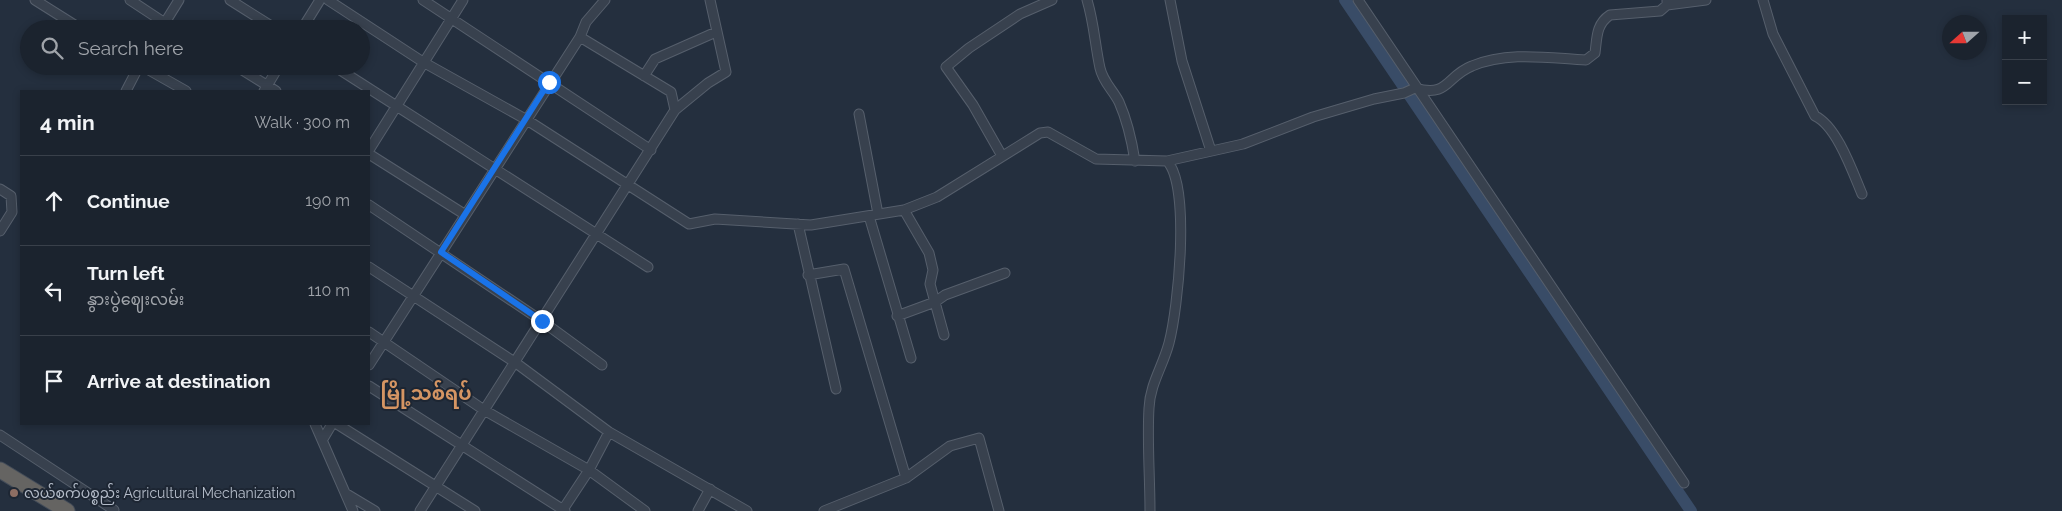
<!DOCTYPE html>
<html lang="en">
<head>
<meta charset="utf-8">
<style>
  :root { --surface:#1b232e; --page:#282f3a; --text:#f1f3f6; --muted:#a0a4aa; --line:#39404a }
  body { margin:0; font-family:Raleway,"Noto Sans Myanmar",sans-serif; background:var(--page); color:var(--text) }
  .controls { position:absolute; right:15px; top:15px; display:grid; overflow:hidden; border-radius:0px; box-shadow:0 2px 8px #0003 }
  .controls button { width:45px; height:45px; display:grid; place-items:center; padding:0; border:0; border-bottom:1px solid var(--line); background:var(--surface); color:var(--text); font:25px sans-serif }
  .compass { position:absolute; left:1942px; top:15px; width:45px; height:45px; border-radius:50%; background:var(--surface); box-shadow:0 2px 8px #0003; rotate:249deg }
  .stop { position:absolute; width:15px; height:15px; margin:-11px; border:4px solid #1a73e8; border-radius:50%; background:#fff }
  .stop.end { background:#1a73e8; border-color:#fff; box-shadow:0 1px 5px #0008 }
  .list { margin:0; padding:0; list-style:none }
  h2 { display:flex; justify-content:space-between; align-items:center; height:65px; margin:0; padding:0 20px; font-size:21px }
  h2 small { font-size:16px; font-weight:400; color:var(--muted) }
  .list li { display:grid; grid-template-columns:32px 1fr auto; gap:15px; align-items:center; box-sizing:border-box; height:90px; padding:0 20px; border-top:1px solid var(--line) }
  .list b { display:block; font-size:19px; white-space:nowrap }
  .list p { margin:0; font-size:16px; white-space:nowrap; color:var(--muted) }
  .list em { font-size:16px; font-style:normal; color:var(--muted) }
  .icon { flex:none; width:28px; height:28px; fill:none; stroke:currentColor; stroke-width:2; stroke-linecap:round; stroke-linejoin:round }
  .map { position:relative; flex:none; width:2062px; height:511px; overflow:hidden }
  .search { position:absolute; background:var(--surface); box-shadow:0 2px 8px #0003; left:20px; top:20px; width:350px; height:55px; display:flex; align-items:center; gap:12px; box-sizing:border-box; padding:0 18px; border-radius:28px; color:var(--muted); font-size:19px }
  .panel { position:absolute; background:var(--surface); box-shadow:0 2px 8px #0003; left:20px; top:90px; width:350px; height:335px; border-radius:0px }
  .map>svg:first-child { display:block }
</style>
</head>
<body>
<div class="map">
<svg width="2062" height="511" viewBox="0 0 2062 511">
  <rect width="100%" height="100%" fill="#242f3e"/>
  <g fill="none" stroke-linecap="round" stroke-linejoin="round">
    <!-- river -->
    <path stroke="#394c67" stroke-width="12" d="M 1345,0 L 1691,511"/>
    <!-- minor casing -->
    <g stroke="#565f6c" stroke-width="11">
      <path id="minor" d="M 35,0 L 81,29
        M 130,0 L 174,29
        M 230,0 L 276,29
        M 328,0 L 423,62 L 527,120 L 689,224 L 715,219 L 811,225 L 904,210 L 937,197 L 1040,133 L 1048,132 L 1096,159 L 1167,161 L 1243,144 L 1313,117 L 1374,99 L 1404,93 L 1415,88 C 1449,98 1446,76 1472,66 C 1508,51 1548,58 1586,60 L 1595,53 C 1597,38 1596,24 1610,15 L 1660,11 L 1667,5 L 1667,0
        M 423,0 L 651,150
        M 1087,0 C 1094,23 1095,45 1100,68 C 1103,82 1113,90 1119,102 C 1127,120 1132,142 1135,161
        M 1170,0 L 1182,61 L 1211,151
        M 1358,0 L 1684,483
        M 1763,0 L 1773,34 L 1815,116 C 1837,126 1853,173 1862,194
        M 1667,5 L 1706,0
        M 161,29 L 179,0
        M 302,29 L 320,0
        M 580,37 L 671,92 L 675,110
        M 142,66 L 186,91
        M 236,66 L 276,91
        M 334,66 L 648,267
        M 644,76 L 655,59 L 716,32
        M 126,91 L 139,66
        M 264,91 L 279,66
        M 859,114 L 878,214
        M 369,150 L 463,0
        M 369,154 L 464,214
        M 1002,156 L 973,105 L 946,67 L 969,48 L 1020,14 L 1052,0
        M 0,189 L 11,196 L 12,212 L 0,231
        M 369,205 L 542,321 L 602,365
        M 904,210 L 929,253 L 933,270 L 930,284 L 944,335
        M 869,216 L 911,358
        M 798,224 L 836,389
        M 369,267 L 516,363 L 609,432 L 747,511
        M 808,275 L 844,269 L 906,478 L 824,511
        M 897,316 L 935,302 L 945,295 L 1005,273
        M 369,332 L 484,410 L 589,470 L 645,511
        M 369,365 L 580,37 L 586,22 L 605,0
        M 369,386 L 565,511
        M 315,424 L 353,511
        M 337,424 L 475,511
        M 0,435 L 114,510
        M 323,439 L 332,424
        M 906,478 L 950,446 L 979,438 L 999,511
        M 345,493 L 375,511
        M 420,511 L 675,110 L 708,83 L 726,72 L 710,0
        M 562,511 L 589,470 L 609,432
        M 698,511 L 710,489
        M 1150,511 C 1150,477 1147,442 1149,408 C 1150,384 1163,366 1169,343 C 1178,309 1191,186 1167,161"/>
    </g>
    <!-- trunk casing -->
    <g stroke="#434c59" stroke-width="17">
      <path id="trunk" d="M 0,470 L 67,511"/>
    </g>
    <!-- minor -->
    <use href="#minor" stroke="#38414e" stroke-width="9"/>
    <!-- trunk -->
    <use href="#trunk" stroke="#656462" stroke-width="15"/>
  </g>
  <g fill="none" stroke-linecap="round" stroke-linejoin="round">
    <!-- route -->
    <path stroke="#1a73e8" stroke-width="6" d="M 542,321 L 441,252 L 549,82"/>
  </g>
  <!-- markers -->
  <circle fill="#8d6e63" stroke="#1d2633" stroke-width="2" cx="14" cy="493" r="5"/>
  <g text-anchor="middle" stroke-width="4" stroke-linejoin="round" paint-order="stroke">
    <!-- poi labels -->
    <g font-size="14" fill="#b4bcc9" stroke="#1d2633" text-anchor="start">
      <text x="24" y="498">လယ်စက်ပစ္စည်း Agricultural Mechanization</text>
    </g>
    <!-- district labels -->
    <g font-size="19" font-weight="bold" fill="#d59563" stroke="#1d2633">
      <text x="426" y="400">မြို့သစ်ရပ်</text>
    </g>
  </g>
</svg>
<div class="controls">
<button>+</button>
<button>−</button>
</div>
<svg class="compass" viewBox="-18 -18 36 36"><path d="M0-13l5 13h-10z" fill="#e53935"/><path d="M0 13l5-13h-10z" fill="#a0a4aa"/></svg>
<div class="stop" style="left:549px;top:82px"></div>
<div class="stop end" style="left:542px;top:321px"></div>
<div class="search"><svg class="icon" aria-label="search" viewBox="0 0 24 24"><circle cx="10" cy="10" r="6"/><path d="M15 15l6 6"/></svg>Search here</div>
<section class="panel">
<h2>4 min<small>Walk · 300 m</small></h2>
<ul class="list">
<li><svg class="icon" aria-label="ahead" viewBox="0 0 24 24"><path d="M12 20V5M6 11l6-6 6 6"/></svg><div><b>Continue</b></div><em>190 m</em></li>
<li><svg class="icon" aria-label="left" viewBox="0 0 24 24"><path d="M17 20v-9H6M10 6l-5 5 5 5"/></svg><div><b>Turn left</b><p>နွားပွဲဈေးလမ်း</p></div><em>110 m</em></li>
<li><svg class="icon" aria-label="arrive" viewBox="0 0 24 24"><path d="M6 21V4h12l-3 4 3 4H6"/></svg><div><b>Arrive at destination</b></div></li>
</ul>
</section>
</div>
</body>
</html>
